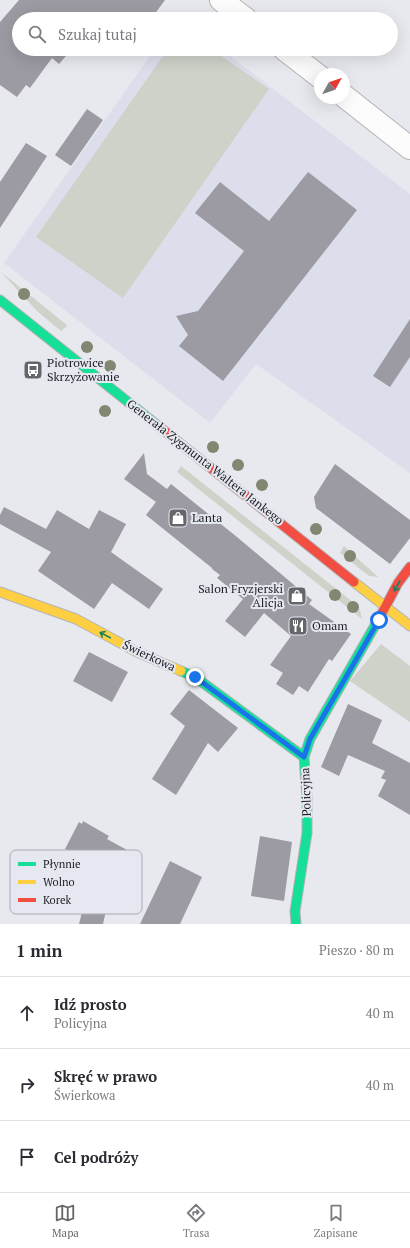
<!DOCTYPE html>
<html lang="pl">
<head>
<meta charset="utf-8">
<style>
  :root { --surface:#fff; --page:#f7f7f7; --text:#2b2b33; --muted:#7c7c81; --line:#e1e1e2; --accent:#65666a }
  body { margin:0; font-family:"PT Serif",serif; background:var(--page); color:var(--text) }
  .compass { position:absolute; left:314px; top:68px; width:36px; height:36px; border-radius:50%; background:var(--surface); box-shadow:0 4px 16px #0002; rotate:50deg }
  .stop { position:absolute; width:12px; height:12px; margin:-9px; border:3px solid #1a73e8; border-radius:50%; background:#fff }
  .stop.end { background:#1a73e8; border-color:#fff; box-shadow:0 1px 4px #0008 }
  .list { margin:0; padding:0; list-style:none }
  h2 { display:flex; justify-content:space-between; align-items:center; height:52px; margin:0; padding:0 16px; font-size:17px }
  h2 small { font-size:13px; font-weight:400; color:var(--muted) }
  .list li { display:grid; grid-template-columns:26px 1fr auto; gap:12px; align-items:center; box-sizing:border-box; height:72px; padding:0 16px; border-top:1px solid var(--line) }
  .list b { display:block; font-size:15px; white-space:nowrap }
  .list p { margin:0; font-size:13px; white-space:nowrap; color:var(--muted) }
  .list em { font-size:13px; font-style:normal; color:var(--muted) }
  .icon { flex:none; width:22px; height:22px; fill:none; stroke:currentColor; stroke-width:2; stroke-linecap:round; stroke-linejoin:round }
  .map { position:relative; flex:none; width:410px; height:924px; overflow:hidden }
  .search { position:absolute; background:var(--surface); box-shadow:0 4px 16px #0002; left:12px; right:12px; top:12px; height:44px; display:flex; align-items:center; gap:10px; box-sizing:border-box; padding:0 14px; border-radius:22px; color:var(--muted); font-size:15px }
  .sheet { height:268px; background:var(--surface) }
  nav { display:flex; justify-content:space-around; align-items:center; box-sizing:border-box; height:56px; border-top:1px solid var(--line); background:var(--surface); font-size:11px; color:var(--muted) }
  nav a { display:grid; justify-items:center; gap:2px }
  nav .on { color:var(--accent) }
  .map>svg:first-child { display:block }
</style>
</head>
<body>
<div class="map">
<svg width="410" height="924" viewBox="0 0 410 924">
  <rect width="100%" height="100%" fill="#e8e9ee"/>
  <!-- built -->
  <path fill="#dcdfeb" d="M 155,49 L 221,49 L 410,194 L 410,473 L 256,364 L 210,423 L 4,263 Z"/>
  <!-- green -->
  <path fill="#ced2c9" d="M 168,49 L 211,49 L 269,89 L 123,298 L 36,237 Z
    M 1,272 L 67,325 L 66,327 L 61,331 L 37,311 Z
    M 181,466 L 359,607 L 362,619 L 177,472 Z
    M 344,546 L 378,577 L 369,576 L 340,553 Z
    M 381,644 L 410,666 L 410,722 L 350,681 Z"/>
  <!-- building -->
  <path fill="#9c9aa3" d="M 19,0 L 165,0 L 151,19 L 19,19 L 19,49 L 72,49 L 59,64 L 52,58 L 30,88 L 26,85 L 17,97 L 0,85 L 0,22 Z
    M 87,109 L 103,120 L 71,166 L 55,155 Z
    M 26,143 L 47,156 L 0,228 L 0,182 Z
    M 308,172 L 357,210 L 223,381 L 179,346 L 188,335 L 176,316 L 198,311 L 244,251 L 195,213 L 220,182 L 269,221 Z
    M 410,319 L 410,357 L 390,387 L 373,376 Z
    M 144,453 L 147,474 L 167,489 L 171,484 L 237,537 L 312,600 L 309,604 L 351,634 L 332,661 L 329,659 L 308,692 L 299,686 L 293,695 L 276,684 L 283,673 L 270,665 L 291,636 L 264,613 L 245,637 L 225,621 L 243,599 L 217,578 L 220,575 L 212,569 L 212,568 L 146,515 L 156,502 L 124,479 Z
    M 335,464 L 410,520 L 410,538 L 390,564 L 316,508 L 314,497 Z
    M 4,507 L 46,529 L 57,510 L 89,529 L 99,510 L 126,524 L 111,552 L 163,589 L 149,609 L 112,583 L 94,609 L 38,571 L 51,552 L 0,524 L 0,515 Z
    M 89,652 L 128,672 L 112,702 L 73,681 Z
    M 189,690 L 238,728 L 218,752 L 208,743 L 176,795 L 152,779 L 185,726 L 170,714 Z
    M 348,704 L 382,720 L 372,743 L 410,763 L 410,815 L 378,796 L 386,780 L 381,778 L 385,771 L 348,755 L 339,776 L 321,767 Z
    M 83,821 L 109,836 L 107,839 L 127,850 L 114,875 L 103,924 L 79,924 L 94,865 L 65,849 L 79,822 L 82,824 Z
    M 260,836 L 292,842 L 284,901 L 251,896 Z
    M 170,861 L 202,877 L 180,924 L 140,924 Z"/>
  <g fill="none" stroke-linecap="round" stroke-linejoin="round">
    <!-- street casing -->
    <g stroke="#b2b3b6" stroke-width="24">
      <path id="street" d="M 221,0 L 246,19
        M 284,49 L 320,77
        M 344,96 L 410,148"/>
    </g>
    <!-- fast casing -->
    <g stroke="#b2b3b6" stroke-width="11">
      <path id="fast" d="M 0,300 L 157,425
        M 181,671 L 195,677 L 304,757
        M 296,924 L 295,911 L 307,833 L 307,798 L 304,757 L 310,739 L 381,615"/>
    </g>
    <!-- slow casing -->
    <g stroke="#b2b3b6" stroke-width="11">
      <path id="slow" d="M 354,582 L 410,626
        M 0,592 L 76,619 L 137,652 L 181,671"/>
    </g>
    <!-- jam casing -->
    <g stroke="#b2b3b6" stroke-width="11">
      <path id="jam" d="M 157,425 L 354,582
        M 381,615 L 398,583 L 410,567"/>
    </g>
    <!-- street -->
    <use href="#street" stroke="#fcfcfc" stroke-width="22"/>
    <!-- fast -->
    <use href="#fast" stroke="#16e098" stroke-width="9"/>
    <!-- slow -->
    <use href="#slow" stroke="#ffcf43" stroke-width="9"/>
    <!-- jam -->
    <use href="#jam" stroke="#f24e42" stroke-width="9"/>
  </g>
  <!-- trees -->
  <g fill="#818771">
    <circle cx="24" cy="294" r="6"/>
    <circle cx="87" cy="347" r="6"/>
    <circle cx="110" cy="366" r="6"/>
    <circle cx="105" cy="411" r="6"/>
    <circle cx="213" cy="447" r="6"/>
    <circle cx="238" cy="465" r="6"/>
    <circle cx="262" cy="485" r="6"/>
    <circle cx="316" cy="529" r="6"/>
    <circle cx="350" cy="556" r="6"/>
    <circle cx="335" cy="595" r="6"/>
    <circle cx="353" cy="607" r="6"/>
  </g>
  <!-- one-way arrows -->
  <defs><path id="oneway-shaft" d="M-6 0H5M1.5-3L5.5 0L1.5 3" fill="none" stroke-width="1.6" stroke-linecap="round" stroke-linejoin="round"/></defs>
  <g stroke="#1a805e">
    <use href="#oneway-shaft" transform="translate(397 586) rotate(119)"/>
    <use href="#oneway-shaft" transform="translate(105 635) rotate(-152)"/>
  </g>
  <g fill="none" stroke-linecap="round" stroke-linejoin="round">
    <!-- route -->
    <path stroke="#1a73e8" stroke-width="5" d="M 195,677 L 304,757 L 310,739 L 379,620"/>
  </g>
  <!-- icons -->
  <defs>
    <g id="bus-square" transform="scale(1)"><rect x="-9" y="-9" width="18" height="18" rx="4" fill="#65666a" stroke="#e5e8f1"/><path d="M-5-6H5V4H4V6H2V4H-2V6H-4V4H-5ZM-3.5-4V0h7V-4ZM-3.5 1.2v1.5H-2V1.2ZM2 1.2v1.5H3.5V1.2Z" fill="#fff"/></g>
    <g id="shop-square" transform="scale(1)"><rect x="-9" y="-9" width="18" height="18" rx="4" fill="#65666a" stroke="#e5e8f1"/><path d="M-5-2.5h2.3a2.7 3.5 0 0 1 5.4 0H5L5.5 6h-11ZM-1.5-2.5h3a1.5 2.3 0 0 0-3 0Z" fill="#fff"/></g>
    <g id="restaurant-square" transform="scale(1)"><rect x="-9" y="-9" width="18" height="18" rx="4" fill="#65666a" stroke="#e5e8f1"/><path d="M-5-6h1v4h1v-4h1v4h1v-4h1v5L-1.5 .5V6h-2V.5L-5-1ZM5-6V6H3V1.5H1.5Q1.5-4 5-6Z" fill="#fff"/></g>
  </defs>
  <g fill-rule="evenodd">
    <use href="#bus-square" x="33" y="370"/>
    <use href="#shop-square" x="178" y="518"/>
    <use href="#shop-square" x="297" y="596"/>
    <use href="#restaurant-square" x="298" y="626"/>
  </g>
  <g text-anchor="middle" stroke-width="4" stroke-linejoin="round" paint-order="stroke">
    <!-- poi labels -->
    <g font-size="12" fill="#1e1f23" stroke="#e5e8f1" text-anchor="start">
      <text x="47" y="367">Piotrowice<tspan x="47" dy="14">Skrzyżowanie</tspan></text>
      <text x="192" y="522">Lanta</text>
      <text x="283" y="593" text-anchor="end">Salon Fryzjerski<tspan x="283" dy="14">Alicja</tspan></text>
      <text x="312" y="630">Omam</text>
    </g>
    <!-- street labels -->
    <g font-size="12" fill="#1e1f23" stroke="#e5e8f1">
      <text transform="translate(205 462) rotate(38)" y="4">Generała Zygmunta Waltera Jankego</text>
      <text transform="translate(149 656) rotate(25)" y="4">Świerkowa</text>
      <text transform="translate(306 792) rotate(-92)" y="4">Policyjna</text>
    </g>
  </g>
  <!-- legend -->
  <rect x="10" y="850" width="132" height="64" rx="6" fill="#e5e8f1" stroke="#a9acb3" stroke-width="1"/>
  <rect x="18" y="862" width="18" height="4" fill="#16e098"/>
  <rect x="18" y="880" width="18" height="4" fill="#ffcf43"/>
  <rect x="18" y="898" width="18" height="4" fill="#f24e42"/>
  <g font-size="11" fill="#1e1f23">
    <text x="43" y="868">Płynnie</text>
    <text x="43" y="886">Wolno</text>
    <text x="43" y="904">Korek</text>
  </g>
</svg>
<svg class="compass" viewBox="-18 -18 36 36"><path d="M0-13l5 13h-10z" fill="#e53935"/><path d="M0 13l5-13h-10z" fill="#7c7c81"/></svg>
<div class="stop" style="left:379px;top:620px"></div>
<div class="stop end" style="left:195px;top:677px"></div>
<div class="search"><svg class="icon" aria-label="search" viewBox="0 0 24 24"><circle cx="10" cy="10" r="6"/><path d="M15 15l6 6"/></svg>Szukaj tutaj</div>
</div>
<section class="sheet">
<h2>1 min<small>Pieszo · 80 m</small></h2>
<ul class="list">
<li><svg class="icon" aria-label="ahead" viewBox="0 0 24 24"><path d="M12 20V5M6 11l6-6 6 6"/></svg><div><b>Idź prosto</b><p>Policyjna</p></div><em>40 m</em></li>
<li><svg class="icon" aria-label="right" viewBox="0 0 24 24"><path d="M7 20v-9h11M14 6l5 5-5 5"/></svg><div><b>Skręć w prawo</b><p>Świerkowa</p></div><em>40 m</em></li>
<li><svg class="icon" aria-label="arrive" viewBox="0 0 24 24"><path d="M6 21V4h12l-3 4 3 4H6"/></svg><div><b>Cel podróży</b></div></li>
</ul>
</section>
<nav>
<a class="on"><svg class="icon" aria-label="map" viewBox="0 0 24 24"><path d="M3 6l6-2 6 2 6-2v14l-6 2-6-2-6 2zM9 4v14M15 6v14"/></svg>Mapa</a>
<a><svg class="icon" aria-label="directions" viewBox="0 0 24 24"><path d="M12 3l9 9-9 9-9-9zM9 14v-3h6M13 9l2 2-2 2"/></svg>Trasa</a>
<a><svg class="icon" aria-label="saved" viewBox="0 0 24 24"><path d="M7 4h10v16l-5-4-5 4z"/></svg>Zapisane</a>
</nav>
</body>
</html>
